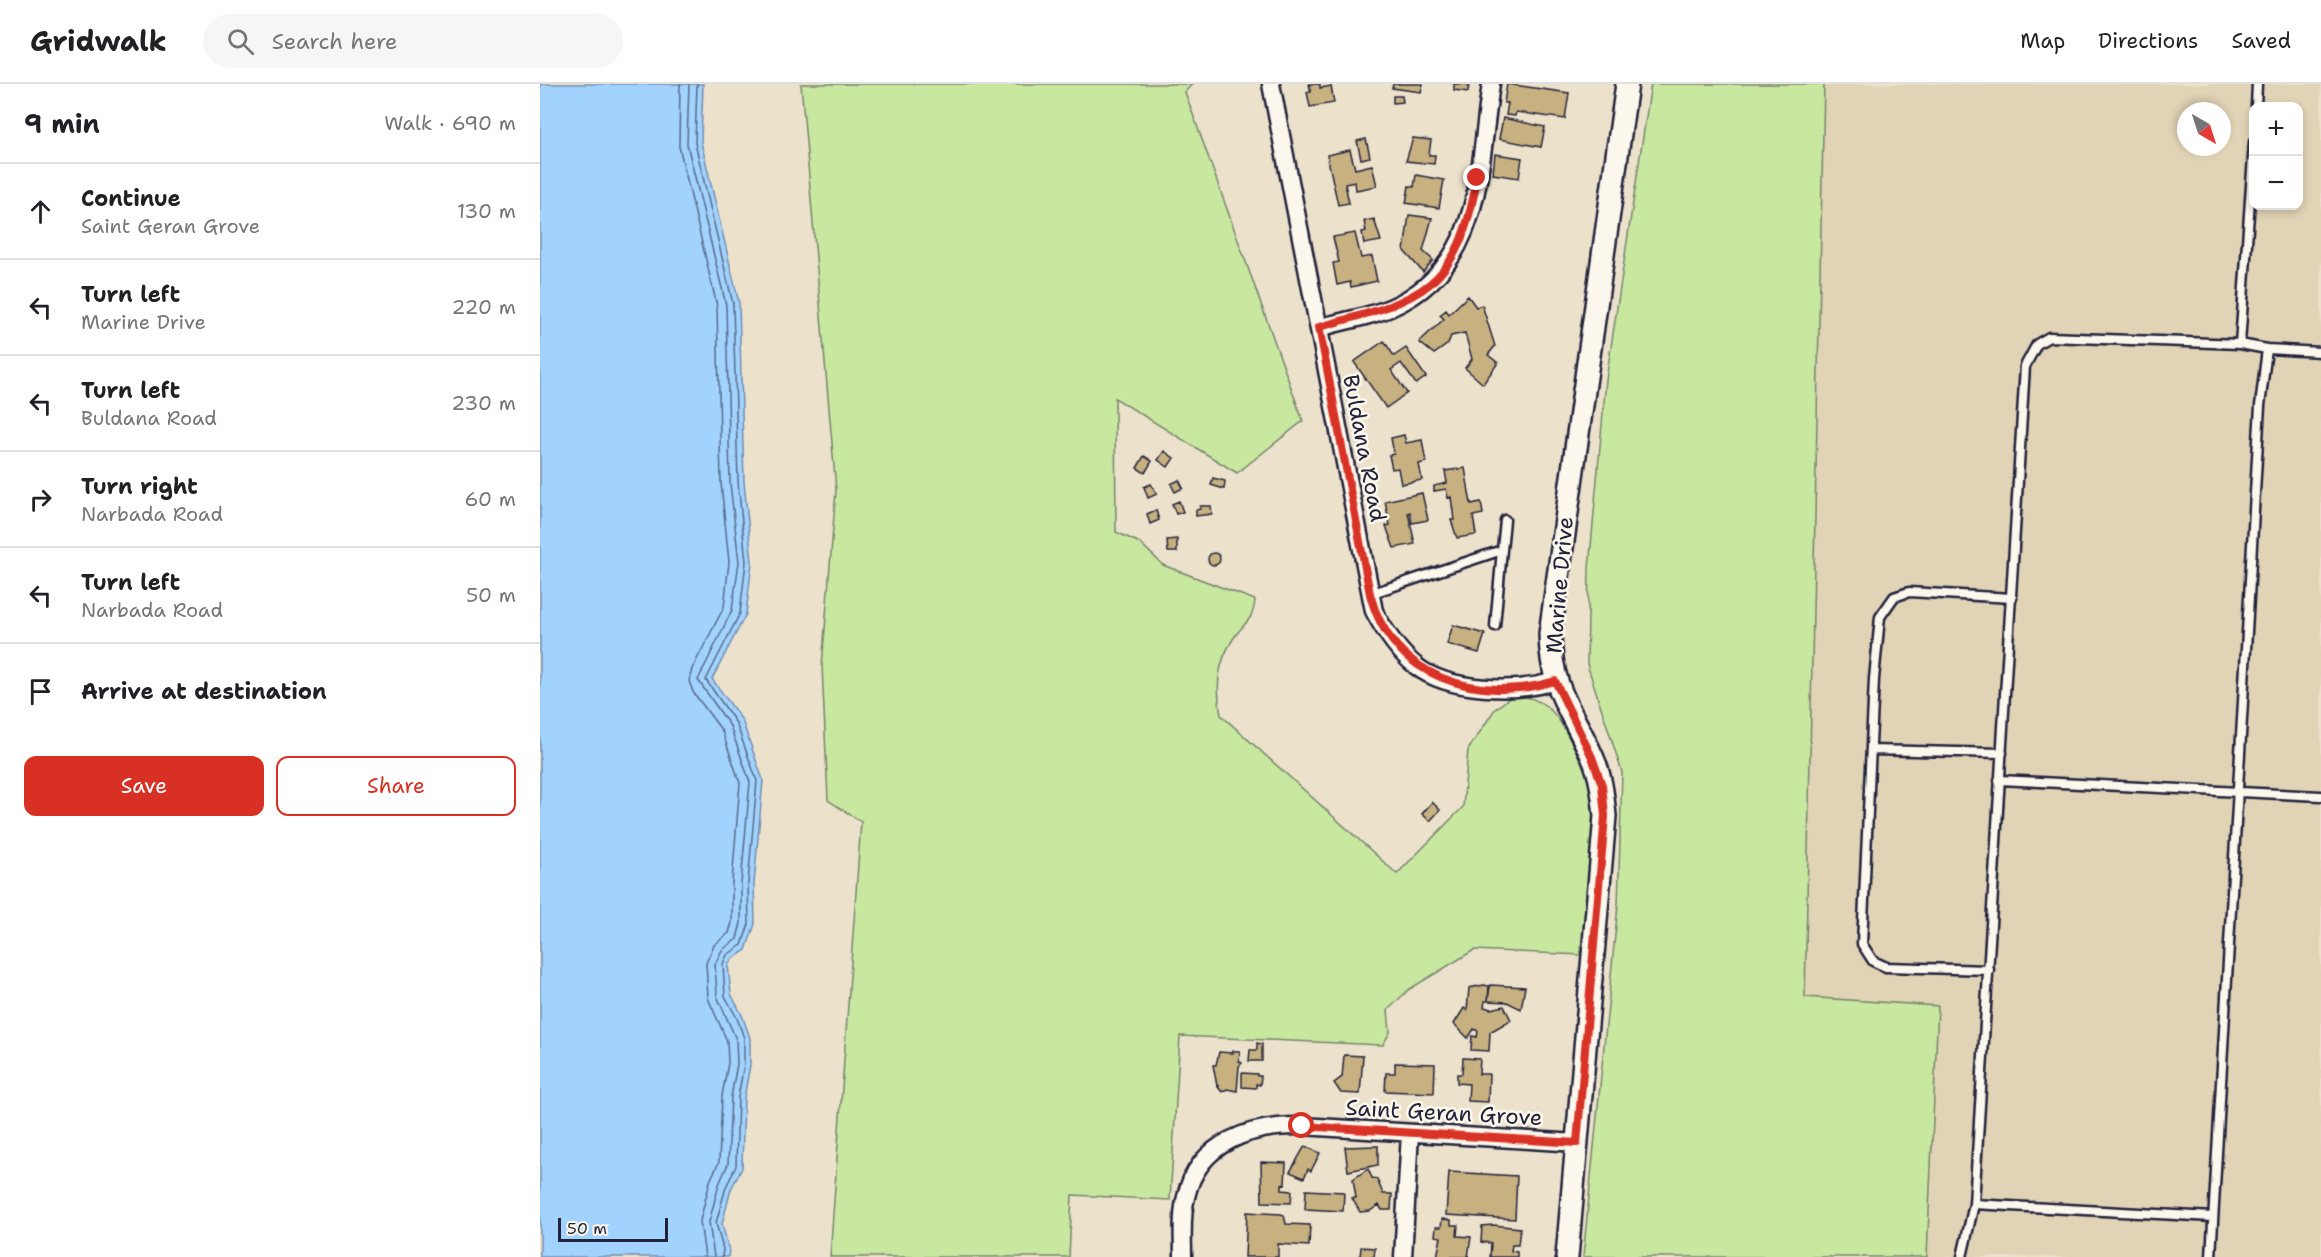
<!DOCTYPE html>
<html lang="en">
<head>
<meta charset="utf-8">
<style>
  :root { --surface:#fff; --page:#f6f6f6; --text:#202124; --muted:#757577; --line:#e0e0e0; --accent:#d93025 }
  body { margin:0; font-family:"Shantell Sans",sans-serif; background:var(--page); color:var(--text) }
  .controls { position:absolute; right:18px; top:18px; display:grid; overflow:hidden; border-radius:12px; box-shadow:0 3px 9px #0003 }
  .controls button { width:54px; height:54px; display:grid; place-items:center; padding:0; border:0; border-bottom:2px solid var(--line); background:var(--surface); color:var(--text); font:30px sans-serif }
  .compass { position:absolute; left:1637px; top:18px; width:54px; height:54px; border-radius:50%; background:var(--surface); box-shadow:0 3px 9px #0003; rotate:141deg }
  .scale { position:absolute; left:18px; bottom:15px; width:110px; box-sizing:border-box; padding-left:6px; border:3px solid #22223b; border-top:0; font-size:16px; line-height:21px; white-space:nowrap; color:#22223b; -webkit-text-stroke:4px #fbf7ec; paint-order:stroke }
  .stop { position:absolute; width:18px; height:18px; margin:-14px; border:4px solid #d93025; border-radius:50%; background:#fff }
  .stop.end { background:#d93025; border-color:#fff; box-shadow:0 2px 6px #0008 }
  .list { margin:0; padding:0; list-style:none }
  h2 { display:flex; justify-content:space-between; align-items:center; height:78px; margin:0; padding:0 24px; font-size:26px }
  h2 small { font-size:20px; font-weight:400; color:var(--muted) }
  .list li { display:grid; grid-template-columns:39px 1fr auto; gap:18px; align-items:center; box-sizing:border-box; height:96px; padding:0 24px; border-top:2px solid var(--line) }
  .list b { display:block; font-size:22px; white-space:nowrap }
  .list p { margin:0; font-size:20px; white-space:nowrap; color:var(--muted) }
  .list em { font-size:20px; font-style:normal; color:var(--muted) }
  .actions { display:flex; gap:12px; padding:18px 24px }
  .actions a { flex:1; padding:14px 0; border:2px solid var(--accent); border-radius:12px; text-align:center; font-size:21px; color:var(--accent) }
  .actions .main { background:var(--accent); color:#fff }
  .icon { flex:none; width:33px; height:33px; fill:none; stroke:currentColor; stroke-width:2; stroke-linecap:round; stroke-linejoin:round }
  .map { position:relative; flex:none; width:1781px; height:1173px; overflow:hidden }
  header { display:flex; align-items:center; gap:36px; box-sizing:border-box; height:84px; padding:0 30px; background:var(--surface); border-bottom:2px solid var(--line) }
  header strong { font-size:28px }
  nav { display:flex; gap:33px; margin-inline-start:auto; font-size:21px }
  .search { width:420px; height:54px; background:var(--page); display:flex; align-items:center; gap:15px; box-sizing:border-box; padding:0 21px; border-radius:33px; color:var(--muted); font-size:22px }
  main { display:flex }
  aside { flex:1; background:var(--surface) }
  .map>svg:first-child { display:block }
</style>
</head>
<body>
<header>
<strong>Gridwalk</strong>
<div class="search"><svg class="icon" aria-label="search" viewBox="0 0 24 24"><circle cx="10" cy="10" r="6"/><path d="M15 15l6 6"/></svg>Search here</div>
<nav><a>Map</a><a>Directions</a><a>Saved</a></nav>
</header>
<main>
<aside>
<h2>9 min<small>Walk · 690 m</small></h2>
<ul class="list">
<li><svg class="icon" aria-label="ahead" viewBox="0 0 24 24"><path d="M12 20V5M6 11l6-6 6 6"/></svg><div><b>Continue</b><p>Saint Geran Grove</p></div><em>130 m</em></li>
<li><svg class="icon" aria-label="left" viewBox="0 0 24 24"><path d="M17 20v-9H6M10 6l-5 5 5 5"/></svg><div><b>Turn left</b><p>Marine Drive</p></div><em>220 m</em></li>
<li><svg class="icon" aria-label="left" viewBox="0 0 24 24"><path d="M17 20v-9H6M10 6l-5 5 5 5"/></svg><div><b>Turn left</b><p>Buldana Road</p></div><em>230 m</em></li>
<li><svg class="icon" aria-label="right" viewBox="0 0 24 24"><path d="M7 20v-9h11M14 6l5 5-5 5"/></svg><div><b>Turn right</b><p>Narbada Road</p></div><em>60 m</em></li>
<li><svg class="icon" aria-label="left" viewBox="0 0 24 24"><path d="M17 20v-9H6M10 6l-5 5 5 5"/></svg><div><b>Turn left</b><p>Narbada Road</p></div><em>50 m</em></li>
<li><svg class="icon" aria-label="arrive" viewBox="0 0 24 24"><path d="M6 21V4h12l-3 4 3 4H6"/></svg><div><b>Arrive at destination</b></div></li>
</ul>
<div class="actions"><a class="main">Save</a><a>Share</a></div>
</aside>
<div class="map">
<svg width="1781" height="1173" viewBox="0 0 1781 1173">
  <rect width="100%" height="100%" fill="#ece2cc"/>
  <filter id="ink" filterUnits="userSpaceOnUse"><feTurbulence type="fractalNoise" baseFrequency=".0167" numOctaves="2"/><feDisplacementMap in="SourceGraphic" scale="12" xChannelSelector="R" yChannelSelector="G"/><feConvolveMatrix kernelMatrix="1 2 1 2 8 2 1 2 1" color-interpolation-filters="sRGB"/></filter>
  <g filter="url(#ink)">
    <!-- built -->
    <path fill="#e1d3b5" fill-rule="evenodd" d="M 1284,0 L 1781,0 L 1781,1173 L 1387,1173 L 1398,922 L 1265,913 ZM 1714,22 L 1758,22 L 1758,122 L 1714,122 ZM 1646,27 L 1682,27 L 1682,63 L 1646,63 Z"/>
    <!-- green -->
    <path fill="#c8e79f" stroke="#75846d" stroke-width="1.5" d="M 261,0 L 652,0 L 645,8 L 763,337 L 697,389 L 575,314 L 576,448 L 600,459 L 623,481 L 715,516 C 713,538 704,538 693,555 C 677,580 676,603 681,631 L 857,790 L 923,723 L 928,666 L 955,625 L 972,612 C 1001,611 1016,627 1028,652 C 1035,667 1049,685 1052,701 C 1063,753 1047,819 1042,871 L 934,866 L 868,906 L 848,926 L 850,948 L 843,961 L 640,952 L 630,1116 L 532,1111 L 529,1173 L 290,1173 L 321,738 L 288,716 L 282,582 L 296,406 Z
      M 1111,0 L 1284,0 L 1265,913 L 1398,922 L 1387,1173 L 1043,1173 L 1078,821 L 1082,688 L 1047,580 L 1049,484 L 1066,296 Z"/>
    <!-- water -->
    <path fill="#a2d3ff" stroke="#6f8cb1" stroke-width="1.5" d="M 0,0 L 163,0 L 161,58 L 199,219 L 204,398 L 212,478 L 206,530 L 172,595 L 202,636 L 223,696 L 214,800 L 215,840 L 206,866 L 192,875 L 188,881 L 191,910 L 202,931 L 210,954 L 210,981 L 204,1014 L 202,1084 L 191,1105 L 182,1140 L 189,1166 L 188,1173 L 0,1173 Z"/>
    <g fill="none" stroke-linecap="round" stroke-linejoin="round">
      <!-- shore -->
      <path stroke="#556989" stroke-width="1.5" d="M 140,0 L 139,62 L 177,222 L 181,399 L 189,478 L 184,523 L 152,585 L 149,597 L 153,608 L 182,647 L 200,699 L 192,798 L 192,838 L 189,849 L 174,861 L 166,879 L 168,914 L 187,957 L 188,979 L 182,1012 L 179,1078 L 170,1097 L 160,1137 L 165,1173
        M 149,0 L 147,60 L 186,221 L 190,399 L 199,478 L 192,526 L 158,596 L 190,642 L 210,698 L 201,799 L 201,839 L 197,855 L 182,866 L 175,880 L 177,912 L 196,955 L 197,980 L 191,1013 L 188,1080 L 179,1100 L 169,1138 L 174,1173
        M 157,0 L 155,59 L 193,220 L 198,398 L 206,478 L 200,529 L 166,596 L 196,639 L 217,697 L 208,799 L 209,840 L 202,861 L 187,871 L 183,880 L 185,912 L 197,934 L 204,954 L 204,980 L 198,1013 L 196,1082 L 186,1103 L 176,1139 L 183,1165 L 182,1173"/>
    </g>
    <!-- building -->
    <path fill="#c8b180" stroke="#22223b" stroke-width="1.5" d="M 769,0 L 780,0 L 780,4 L 791,2 L 794,19 L 770,23 L 767,8 L 771,8 Z
      M 853,0 L 883,0 L 881,8 L 852,4 Z
      M 914,0 L 929,0 L 928,8 L 914,6 Z
      M 967,0 L 1029,9 L 1025,35 L 976,28 L 975,32 L 966,31 L 968,19 L 964,19 Z
      M 853,12 L 862,12 L 863,18 L 853,19 Z
      M 963,34 L 1005,43 L 1001,63 L 959,55 Z
      M 873,54 L 891,56 L 889,71 L 895,71 L 894,80 L 866,77 Z
      M 826,55 L 830,73 L 821,75 L 817,57 Z
      M 810,66 L 815,85 L 832,81 L 837,102 L 816,106 L 815,98 L 805,100 L 809,119 L 798,121 L 787,71 Z
      M 955,70 L 982,74 L 979,94 L 953,90 Z
      M 876,91 L 904,96 L 899,124 L 866,119 L 869,102 L 874,103 Z
      M 869,131 L 892,134 L 883,167 L 893,176 L 883,188 L 864,167 Z
      M 834,135 L 841,157 L 824,160 L 822,148 L 826,147 L 824,137 Z
      M 815,149 L 821,174 L 832,172 L 837,197 L 811,203 L 810,198 L 797,201 L 793,179 L 799,178 L 793,153 Z
      M 928,212 L 936,223 L 942,221 L 955,262 L 948,271 L 958,279 L 943,300 L 925,284 L 932,275 L 925,249 L 911,252 L 908,260 L 894,270 L 879,258 L 904,235 L 900,231 L 906,226 L 909,230 Z
      M 844,257 L 854,272 L 866,264 L 886,293 L 876,300 L 861,279 L 851,286 L 867,309 L 846,324 L 814,278 Z
      M 864,351 L 866,359 L 882,356 L 886,378 L 879,380 L 882,396 L 861,400 L 858,384 L 852,385 L 849,371 L 854,370 L 851,354 Z
      M 624,367 L 634,374 L 628,383 L 618,376 Z
      M 604,372 L 612,377 L 605,389 L 597,384 Z
      M 925,384 L 931,420 L 941,418 L 943,430 L 933,432 L 936,451 L 917,454 L 911,436 L 914,436 L 911,413 L 908,414 L 906,405 L 894,407 L 894,402 L 907,399 L 905,387 Z
      M 673,394 L 685,397 L 684,405 L 671,401 Z
      M 639,396 L 643,404 L 635,408 L 631,400 Z
      M 611,400 L 617,410 L 608,414 L 604,403 Z
      M 882,409 L 888,436 L 872,439 L 870,428 L 868,429 L 875,460 L 854,464 L 846,442 L 850,441 L 845,417 Z
      M 639,417 L 643,428 L 636,430 L 632,420 Z
      M 660,422 L 671,422 L 672,430 L 656,432 L 656,426 L 660,425 Z
      M 616,426 L 619,436 L 610,440 L 607,430 Z
      M 637,455 L 637,468 L 628,468 L 627,456 Z
      M668 475a6 6 0 1 1 12 0a6 6 0 1 1-12 0Z
      M 913,541 L 945,550 L 939,569 L 907,560 Z
      M 892,718 L 900,726 L 890,737 L 882,730 Z
      M 944,901 L 949,902 L 948,917 L 945,917 L 944,923 L 951,925 L 964,922 L 971,936 L 950,948 L 949,967 L 931,966 L 932,952 L 937,953 L 938,947 L 934,945 L 928,954 L 914,940 L 924,924 L 927,926 L 929,904 Z
      M 950,901 L 985,903 L 981,925 L 967,918 L 948,917 Z
      M 717,959 L 722,960 L 722,977 L 709,977 L 710,966 L 717,966 Z
      M 693,967 L 700,967 L 699,977 L 702,979 L 699,982 L 697,1007 L 687,1005 L 682,1008 L 678,1003 L 680,1001 L 677,1002 L 673,981 L 676,981 L 679,968 L 693,969 Z
      M 804,971 L 823,972 L 820,1010 L 801,1009 L 794,999 L 802,993 Z
      M 923,974 L 940,975 L 939,990 L 949,990 L 948,1018 L 928,1017 L 929,1000 L 917,999 L 917,990 L 922,990 Z
      M 855,979 L 895,980 L 894,1009 L 845,1007 L 846,989 L 855,989 Z
      M 702,989 L 717,990 L 717,992 L 721,992 L 720,1001 L 716,1000 L 716,1004 L 702,1003 Z
      M 765,1062 L 780,1069 L 771,1087 L 768,1085 L 764,1094 L 750,1088 Z
      M 838,1062 L 838,1081 L 808,1087 L 805,1063 Z
      M 721,1078 L 746,1079 L 745,1101 L 742,1100 L 742,1106 L 752,1107 L 751,1119 L 722,1118 Z
      M 828,1085 L 832,1094 L 837,1095 L 843,1110 L 852,1110 L 851,1126 L 842,1126 L 839,1121 L 830,1127 L 820,1128 L 812,1114 L 816,1114 L 813,1095 Z
      M 909,1088 L 977,1092 L 975,1135 L 906,1131 Z
      M 766,1106 L 804,1108 L 803,1127 L 765,1125 Z
      M 707,1128 L 741,1130 L 744,1131 L 746,1140 L 770,1141 L 769,1162 L 738,1160 L 738,1173 L 705,1173 Z
      M 902,1135 L 911,1136 L 911,1141 L 918,1141 L 917,1152 L 931,1153 L 928,1173 L 897,1173 L 901,1153 L 895,1152 L 896,1143 L 901,1143 Z
      M 953,1141 L 980,1144 L 978,1161 L 972,1161 L 971,1167 L 977,1168 L 977,1173 L 950,1173 L 951,1159 L 941,1158 L 942,1142 Z
      M 821,1163 L 835,1164 L 834,1173 L 820,1173 Z"/>
    <g fill="none" stroke-linecap="round" stroke-linejoin="round">
      <!-- service casing -->
      <g stroke="#22223b" stroke-width="13">
        <path id="service" d="M 1716,22 L 1717,0
          M 1700,260 L 1714,58
          M 830,510 L 962,466 L 965,436
          M 955,542 L 962,466
          M 1331,666 L 1462,669
          M 1459,696 L 1781,712
          M 1449,886 L 1346,883 L 1333,877 L 1322,860 L 1334,595 L 1340,533 L 1354,513 L 1369,508 L 1472,514
          M 1673,1133 L 1434,1120 L 1485,282 L 1497,260 L 1509,253 L 1700,260 L 1727,265 L 1781,268
          M 1422,1173 L 1434,1120
          M 1671,1173 L 1720,322 L 1727,265"/>
      </g>
      <!-- minor casing -->
      <g stroke="#22223b" stroke-width="21">
        <path id="minor" d="M 731,0 L 834,527 C 845,548 858,567 876,582 C 909,608 976,609 1015,597
          M 779,244 C 802,237 828,233 850,224 C 943,184 938,86 951,0
          M 643,1173 C 643,1154 641,1131 646,1113 C 658,1057 713,1041 762,1042 L 1037,1059
          M 863,1173 L 870,1049"/>
      </g>
      <!-- tertiary casing -->
      <g stroke="#22223b" stroke-width="26">
        <path id="tertiary" d="M 1027,1173 L 1065,732 C 1063,712 1061,691 1052,672 C 1031,625 1011,606 1010,550 L 1087,0"/>
      </g>
      <!-- service -->
      <use href="#service" stroke="#fbf7ec" stroke-width="8"/>
      <!-- minor -->
      <use href="#minor" stroke="#fbf7ec" stroke-width="16"/>
      <!-- tertiary -->
      <use href="#tertiary" stroke="#fbf7ec" stroke-width="21"/>
    </g>
  </g>
  <g fill="none" stroke-linecap="round" stroke-linejoin="round" filter="url(#ink)">
    <!-- route -->
    <path stroke="#d93025" stroke-width="8" d="M 762,1042 L 1037,1059 L 1065,732 L 1062,701 L 1052,673 L 1015,597 C 938,620 851,594 830,510 L 779,243 C 880,216 918,207 937,94"/>
  </g>
  <g text-anchor="middle" stroke-width="5" stroke-linejoin="round" paint-order="stroke">
    <!-- street labels -->
    <g font-size="22" fill="#22223b" stroke="#fbf7ec">
      <text transform="translate(825 364) rotate(79)" y="8">Buldana Road</text>
      <text transform="translate(1019 501) rotate(-85)" y="8">Marine Drive</text>
      <text transform="translate(904 1028) rotate(3)" y="8">Saint Geran Grove</text>
    </g>
  </g>
</svg>
<div class="controls">
<button>+</button>
<button>−</button>
</div>
<svg class="compass" viewBox="-18 -18 36 36"><path d="M0-13l5 13h-10z" fill="#e53935"/><path d="M0 13l5-13h-10z" fill="#757577"/></svg>
<div class="scale">50 m</div>
<div class="stop" style="left:762px;top:1042px"></div>
<div class="stop end" style="left:937px;top:94px"></div>
</div>
</main>
</body>
</html>
